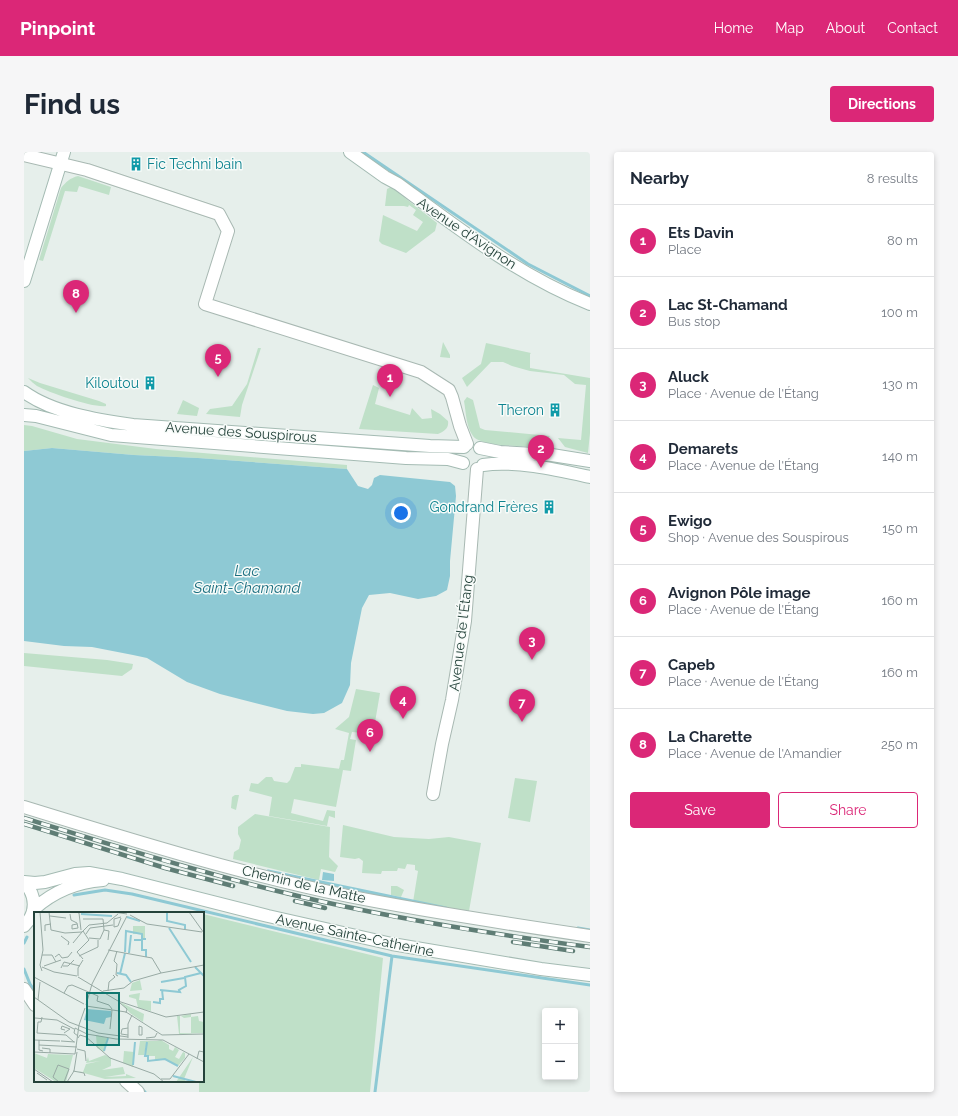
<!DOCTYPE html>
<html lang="en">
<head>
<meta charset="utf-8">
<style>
  :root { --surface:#fff; --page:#f6f6f7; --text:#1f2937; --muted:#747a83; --line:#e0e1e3; --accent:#db2777 }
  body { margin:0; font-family:Raleway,sans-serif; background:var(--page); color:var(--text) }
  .controls { position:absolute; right:12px; bottom:12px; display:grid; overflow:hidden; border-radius:4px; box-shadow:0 2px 6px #0003 }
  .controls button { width:36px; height:36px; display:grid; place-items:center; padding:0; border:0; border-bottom:1px solid var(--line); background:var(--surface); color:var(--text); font:20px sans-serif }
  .you { position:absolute; left:377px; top:361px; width:14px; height:14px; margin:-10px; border:3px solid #fff; border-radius:50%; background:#1a73e8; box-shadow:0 0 0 6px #1a73e833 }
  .badge { display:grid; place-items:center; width:26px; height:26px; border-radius:50%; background:var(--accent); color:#fff; font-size:13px; font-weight:700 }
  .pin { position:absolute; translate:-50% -33px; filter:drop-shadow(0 1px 2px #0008) }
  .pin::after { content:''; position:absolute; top:21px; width:14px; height:12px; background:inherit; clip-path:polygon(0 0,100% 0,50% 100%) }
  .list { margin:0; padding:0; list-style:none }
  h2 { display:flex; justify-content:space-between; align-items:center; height:52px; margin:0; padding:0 16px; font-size:17px }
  h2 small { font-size:13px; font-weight:400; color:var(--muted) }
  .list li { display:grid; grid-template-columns:26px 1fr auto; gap:12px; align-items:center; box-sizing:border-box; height:72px; padding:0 16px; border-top:1px solid var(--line) }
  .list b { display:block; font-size:15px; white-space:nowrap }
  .list p { margin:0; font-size:13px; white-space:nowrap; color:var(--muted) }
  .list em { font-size:13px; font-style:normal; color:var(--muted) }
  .actions { display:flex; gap:8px; padding:12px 16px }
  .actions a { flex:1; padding:9px 0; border:1px solid var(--accent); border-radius:4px; text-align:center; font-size:14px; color:var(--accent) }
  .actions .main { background:var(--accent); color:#fff }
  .map { position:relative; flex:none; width:566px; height:940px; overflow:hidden; border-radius:4px }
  header { display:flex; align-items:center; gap:24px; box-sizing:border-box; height:56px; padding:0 20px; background:var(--accent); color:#fff }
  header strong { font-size:19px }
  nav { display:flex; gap:22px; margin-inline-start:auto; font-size:14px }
  .intro { display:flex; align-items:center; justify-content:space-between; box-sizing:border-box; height:96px; padding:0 24px }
  h1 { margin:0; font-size:28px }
  .button { padding:10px 18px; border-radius:4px; background:var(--accent); color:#fff; font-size:14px; font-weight:700 }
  main { display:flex; gap:24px; padding:0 24px }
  aside { flex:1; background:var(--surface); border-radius:4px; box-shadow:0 2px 6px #0003 }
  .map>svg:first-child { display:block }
</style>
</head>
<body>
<header>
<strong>Pinpoint</strong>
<nav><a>Home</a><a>Map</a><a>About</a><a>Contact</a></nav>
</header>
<div class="intro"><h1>Find us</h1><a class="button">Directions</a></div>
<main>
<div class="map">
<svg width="566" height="940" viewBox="0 0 566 940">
  <rect width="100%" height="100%" fill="#e6efeb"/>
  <!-- green -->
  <path fill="#bfe0c8" d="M 54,24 L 87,35 L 85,43 L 55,34 L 53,40 L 41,39 L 19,109 L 15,108 L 37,36 C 42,30 46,26 54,24 Z
    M 367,35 L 413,71 L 411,79 L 382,101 L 358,92 L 355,89 L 359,63 L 393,79 L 399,70 L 389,63 L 392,58 L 385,53 L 384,55 L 380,54 L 361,54 L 363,37 Z
    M 419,190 L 426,203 L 426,206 L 416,205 Z
    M 462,191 L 507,201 L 506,202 L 506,216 L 566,226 L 566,281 L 564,301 L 541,295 L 534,286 L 557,288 L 562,233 L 551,232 L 540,223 L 506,219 L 488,214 L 479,210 L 467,210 L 443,235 L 438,226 L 457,212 Z
    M 234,196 L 237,196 L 218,253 L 216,265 L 182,262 L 186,257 L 208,254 L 223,232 Z
    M 4,226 L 16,231 L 75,249 L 82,252 L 82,254 C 69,256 26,241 13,234 C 10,232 7,229 4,226 Z
    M 349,233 L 355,236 L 351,252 L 386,263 L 388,256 L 398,267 L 408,266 L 407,257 L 416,262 L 424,269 C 425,276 421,279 414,282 L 335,277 Z
    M 443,245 L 449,248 L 456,276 L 461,278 L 526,284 L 515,295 C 501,294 457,295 449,284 C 442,275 442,260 440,249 Z
    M 159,248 L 175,256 L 173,264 L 153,262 Z
    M 0,273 L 8,274 L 53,287 L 132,297 L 323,313 L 323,317 L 174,306 L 110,303 L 28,296 L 0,299 Z
    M 0,501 L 83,508 L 109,512 L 108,517 L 98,524 L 0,514 Z
    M 332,537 L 356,541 L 349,582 L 328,580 L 326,587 L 332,588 L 327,619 L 319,618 L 312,655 L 270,647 L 267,661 L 299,669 L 303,658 L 311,659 L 311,666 L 305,664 L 303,674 L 245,664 L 248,645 L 225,639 L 227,631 L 234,632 L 242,625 L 248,625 L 250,629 L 263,631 L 266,628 L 271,615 L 277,615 L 277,612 L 317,617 L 315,617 L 317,608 L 320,608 L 325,581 L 311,577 L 325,565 Z
    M 491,626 L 513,629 L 506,670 L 484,666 Z
    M 211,643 L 215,643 L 212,658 L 207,656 L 208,645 Z
    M 231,662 L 306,675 L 305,705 L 314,714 L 311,720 L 297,717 L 295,728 L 209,707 L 210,700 L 215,697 L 217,688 L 214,682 L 214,675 Z
    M 319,673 L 370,685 L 405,687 L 425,685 L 457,691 L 445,759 L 389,750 L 394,719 L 391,718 L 391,713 L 383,712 L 381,717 L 374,716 L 373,719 L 358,719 L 357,722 L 338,721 L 339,709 L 335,706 L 331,707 L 316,705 Z
    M 367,734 L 373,734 L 380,738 L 377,745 L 367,743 Z
    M 179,762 L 359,806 L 346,940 L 175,940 L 175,929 L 179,929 Z"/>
  <!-- water -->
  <path fill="#8ec9d4" d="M 28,296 L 110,303 L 174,306 L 323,317 L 334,334 L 344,337 L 348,333 L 350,326 L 356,323 L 426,330 L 431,334 L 432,344 L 426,409 L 426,424 L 423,438 L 412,444 L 394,447 L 366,441 L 345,443 L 338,456 L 327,511 L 326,533 L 318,551 L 300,561 L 289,562 L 263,559 L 196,542 L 163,530 L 123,506 L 109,503 L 68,495 L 40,494 L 0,489 L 0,299 Z
    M 299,720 L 310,722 L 310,729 L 298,728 Z"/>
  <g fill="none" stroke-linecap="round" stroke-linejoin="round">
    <!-- stream -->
    <path stroke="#8ec9d4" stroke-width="3" d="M 339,0 L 504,112 L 566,144
      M 244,719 L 422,756
      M 50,743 L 81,738 L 108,742 L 368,804 L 566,833
      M 554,776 L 566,778
      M 0,791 L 3,785
      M 0,817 L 6,832 L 11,839
      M 117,936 L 121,940
      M 351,940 L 368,804"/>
    <!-- street casing -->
    <g stroke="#a8b8b2" stroke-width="14">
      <path id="street" d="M 0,3 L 63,18 L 195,62 L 204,79 L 181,152 L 397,220 L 425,238 L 428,245 L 436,274 L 443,292
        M 409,642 L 418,592 L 428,548 L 441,469 L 453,317
        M 0,655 C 107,688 214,721 324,744 C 404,760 485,772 566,784
        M 0,837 L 11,853
        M 102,929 L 114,940"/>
    </g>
    <!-- secondary casing -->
    <g stroke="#a4bbb3" stroke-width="14">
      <path id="secondary" d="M 326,0 L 361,25 L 374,32 C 435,77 495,124 566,152
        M 0,129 L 40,0
        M 0,240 C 29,261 74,268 109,273 L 406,294 L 440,295
        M 0,263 L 12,264 L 87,283 L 382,306 L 424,307 L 439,311
        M 456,296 L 476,300 L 528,303 L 566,309
        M 459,313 C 491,308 534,318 566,325
        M 0,730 L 11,731 L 21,730 L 51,722 L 65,721 L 98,727 L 244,764 L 368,792 L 517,817 L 566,823
        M 0,730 C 13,744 13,761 0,774
        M 10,757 C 30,739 52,730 79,728"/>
    </g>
    <!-- street -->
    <use href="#street" stroke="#fff" stroke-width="12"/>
    <!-- secondary -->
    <use href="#secondary" stroke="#fff" stroke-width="12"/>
    <!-- rail casing -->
    <g stroke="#5f7d75" stroke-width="4.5">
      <path id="rail" d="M 0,666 C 91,694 181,722 274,744 C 370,767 468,782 566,795
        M 0,672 L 141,716 L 209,734
        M 271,749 L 301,756
        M 489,790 L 549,799"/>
    </g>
    <!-- rail -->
    <use href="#rail" stroke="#f7fbf9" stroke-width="3" stroke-dasharray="9" stroke-linecap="butt"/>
  </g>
  <!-- icons -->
  <defs>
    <g id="building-bare" transform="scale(1.08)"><path d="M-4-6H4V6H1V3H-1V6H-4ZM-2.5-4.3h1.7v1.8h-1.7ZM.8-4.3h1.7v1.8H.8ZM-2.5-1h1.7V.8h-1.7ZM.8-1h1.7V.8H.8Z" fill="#0f9aa8" stroke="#f7fbf9" stroke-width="2.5" paint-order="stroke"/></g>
  </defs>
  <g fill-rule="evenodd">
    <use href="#building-bare" x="112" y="12"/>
    <use href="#building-bare" x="126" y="231"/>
    <use href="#building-bare" x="531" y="258"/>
    <use href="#building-bare" x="525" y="355"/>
  </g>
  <g text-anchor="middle" stroke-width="3" stroke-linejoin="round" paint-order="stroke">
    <!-- culture labels -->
    <g font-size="14" fill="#0d838f" stroke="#f7fbf9" text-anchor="end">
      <text x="123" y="17" text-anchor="start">Fic Techni bain</text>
      <text x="115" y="236">Kiloutou</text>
      <text x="520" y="263">Theron</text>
      <text x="514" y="360">Gondrand Frères</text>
    </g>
    <!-- street labels -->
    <g font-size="14" fill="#24423a" stroke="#f7fbf9">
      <text transform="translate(443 81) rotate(34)" y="5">Avenue d'Avignon</text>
      <text transform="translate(217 280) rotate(4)" y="5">Avenue des Souspirous</text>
      <text transform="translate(437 481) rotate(-83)" y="5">Avenue de l'Étang</text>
      <text transform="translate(280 732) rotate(13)" y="5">Chemin de la Matte</text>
      <text transform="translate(331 783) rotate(12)" y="5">Avenue Sainte-Catherine</text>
    </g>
    <!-- water labels -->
    <g font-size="15" font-style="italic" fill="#1c6f80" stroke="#f7fbf9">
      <text x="223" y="424">Lac<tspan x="223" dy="17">Saint-Chamand</tspan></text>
    </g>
  </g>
  <!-- overview -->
  <g transform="translate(10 760)">
    <rect width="170" height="170" fill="#e6efeb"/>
    <path d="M 99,14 L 111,14 L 111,27 L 108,27 L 108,22 L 99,22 ZM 106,68 L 108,78 L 96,79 L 98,71 ZM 106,81 L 105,88 L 117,89 L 117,99 L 104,96 L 102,87 L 95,85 L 95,83 ZM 86,90 L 110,102 L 109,110 L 96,101 ZM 157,102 L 157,105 L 164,104 L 165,109 L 170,110 L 170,121 L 145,122 L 143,104 L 146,104 L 146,121 L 157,121 L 157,105 L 150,106 L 147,104 ZM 62,123 L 73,126 L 70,140 L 63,136 ZM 127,128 L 135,133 L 135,137 L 139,139 L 141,135 L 145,138 L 141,145 L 145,147 L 149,140 L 151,141 L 151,146 L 144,154 L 131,147 L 121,149 L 121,144 L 111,144 L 113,130 L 110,143 L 104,143 L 106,129 L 123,129 L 122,136 L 123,129 ZM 90,139 L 100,140 L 99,155 L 89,151 ZM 0,141 L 13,146 L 14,142 L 39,143 L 32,170 L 22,170 L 0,156 ZM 71,143 L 77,146 L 77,154 L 68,158 L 89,155 L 91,162 L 71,165 L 92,164 L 92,162 L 102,166 L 71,167 L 43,159 L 49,160 L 52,152 L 66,149 L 52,151 L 54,145 L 55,149 ZM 159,145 L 150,167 L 152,170 L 142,170 Z" fill="#bfe0c8"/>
    <path d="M 53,97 L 77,99 L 77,105 L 72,106 L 70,112 L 50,108 Z" fill="#8ec9d4"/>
    <path fill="none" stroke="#8ec9d4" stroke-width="2" d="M 133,0 L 133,9 L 151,13 L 151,17M 47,2 L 78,4M 93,5 L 106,9M 135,16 L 157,50M 100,28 L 108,28 L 108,38 L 112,38 L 112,45M 91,40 L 92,19 L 108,22 L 108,27 L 112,27M 95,41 L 97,23M 161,55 L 170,64M 83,61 L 92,63 L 97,70M 86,62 L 91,41M 127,70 L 150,66M 126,78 L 146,80 L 145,78 L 152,74 L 151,65 L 167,61M 119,90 L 126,91 L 126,87 L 129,87 L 128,78M 113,130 L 111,144 L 114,144 L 114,149 L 131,147 L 144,154M 70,139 L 74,126M 99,153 L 101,130M 139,164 L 162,170"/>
    <path fill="none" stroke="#98aaa4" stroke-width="1" d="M 6,0 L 9,38 L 6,53 L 8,59M 15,0 L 17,18 L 31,21 L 48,20 L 55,13 L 73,11 L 84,2M 42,0 L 45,1 L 47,18M 79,0 L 93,2M 155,0 L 170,21M 36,2 L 37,8 L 43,11M 96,3 L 113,12 L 168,20M 16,4 L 32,6M 87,5 L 80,7 L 80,15 L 84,14 L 87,6M 49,7 L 69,7 L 70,18 L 66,27 L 55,26M 43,11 L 44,16 L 38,17 L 38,13 L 43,12M 70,18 L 75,19 L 74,28M 11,19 L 11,13 L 17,12M 49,19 L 55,28 L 43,40 L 49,47M 52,22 L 56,16 L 79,13M 27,24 L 35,30 L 34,33M 39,31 L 48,20M 74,38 L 118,46 L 127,61M 83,39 L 80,49 L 83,52 L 82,63 L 84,64M 8,43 L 18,43 L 22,50M 45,44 L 64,35 L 64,28M 21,45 L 25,42 L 28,46 L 34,45 L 38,40M 10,54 L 27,48M 29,54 L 34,54 L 40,48M 8,55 L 20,60 L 43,64M 27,56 L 30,50 L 46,54M 44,64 L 44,56 L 49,48M 0,65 L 50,92M 44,65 L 84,89 L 132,105 L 170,100M 69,79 L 90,76 L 99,69 L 127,61 L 170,53M 74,79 L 75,70 L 81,65 L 79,63M 30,81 L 34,74 L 38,73 L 64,84 L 63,89 L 75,93 L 78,97M 0,85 L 35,110 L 64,121 L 94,125M 4,88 L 6,70M 86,91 L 93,97 L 92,101M 52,93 L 58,72 L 93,4M 52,94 L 92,100 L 128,123 L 170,122M 8,105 L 7,110 L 4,110 L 3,121 L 32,123 L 40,130M 1,106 L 23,108 L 40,117M 105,114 L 108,115 L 108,123 L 105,123 ZM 94,116 L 88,117 L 87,122 L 94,123M 76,117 L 78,98M 30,121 L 36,117 L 28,114 L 27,117 L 31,118M 44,124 L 40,121 L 41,116 L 53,122 L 82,127 L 129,128 L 170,150M 51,124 L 76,146 L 120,162 L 130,170M 44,126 L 46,123 L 52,125 L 55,122M 94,126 L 94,112 L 98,103M 112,126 L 121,125 L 123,121M 0,128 L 26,129M 5,128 L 5,138 L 9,139M 27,129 L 41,130M 5,133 L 43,135M 8,136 L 16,137 L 16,141M 43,137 L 51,139 L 52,149M 0,140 L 41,142M 41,142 L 45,113 L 51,96M 163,147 L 165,139 L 170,140M 0,157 L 19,170M 39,159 L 50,161 L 51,164M 3,161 L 13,168M 127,167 L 136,167 L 155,142M 25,170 L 19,165 L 24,153 L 35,157 L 30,170M 33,170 L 40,159 L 43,140"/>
    <path fill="#0f766e" fill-opacity="0.15" stroke="#0f766e" stroke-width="2" d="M 53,81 L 85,81 L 85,133 L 53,133 Z"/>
    <rect width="170" height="170" fill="none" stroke="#24423a" stroke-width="2"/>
  </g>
</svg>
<div class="controls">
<button>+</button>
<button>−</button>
</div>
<div class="you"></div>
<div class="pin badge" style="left:366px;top:245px">1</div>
<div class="pin badge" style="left:517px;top:316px">2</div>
<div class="pin badge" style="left:508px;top:508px">3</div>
<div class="pin badge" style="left:379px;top:567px">4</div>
<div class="pin badge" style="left:194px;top:225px">5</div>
<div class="pin badge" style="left:346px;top:600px">6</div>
<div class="pin badge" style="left:498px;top:570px">7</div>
<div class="pin badge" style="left:52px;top:161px">8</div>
</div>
<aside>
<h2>Nearby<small>8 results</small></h2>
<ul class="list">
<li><span class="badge">1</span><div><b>Ets Davin</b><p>Place</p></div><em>80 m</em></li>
<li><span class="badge">2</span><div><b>Lac St-Chamand</b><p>Bus stop</p></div><em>100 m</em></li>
<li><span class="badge">3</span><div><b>Aluck</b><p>Place · Avenue de l'Étang</p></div><em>130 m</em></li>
<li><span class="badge">4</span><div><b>Demarets</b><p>Place · Avenue de l'Étang</p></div><em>140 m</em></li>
<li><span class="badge">5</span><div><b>Ewigo</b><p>Shop · Avenue des Souspirous</p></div><em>150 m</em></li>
<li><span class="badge">6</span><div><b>Avignon Pôle image</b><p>Place · Avenue de l'Étang</p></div><em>160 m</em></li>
<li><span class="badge">7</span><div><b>Capeb</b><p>Place · Avenue de l'Étang</p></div><em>160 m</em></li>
<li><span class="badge">8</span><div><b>La Charette</b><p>Place · Avenue de l'Amandier</p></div><em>250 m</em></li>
</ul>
<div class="actions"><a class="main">Save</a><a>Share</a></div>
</aside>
</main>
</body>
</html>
